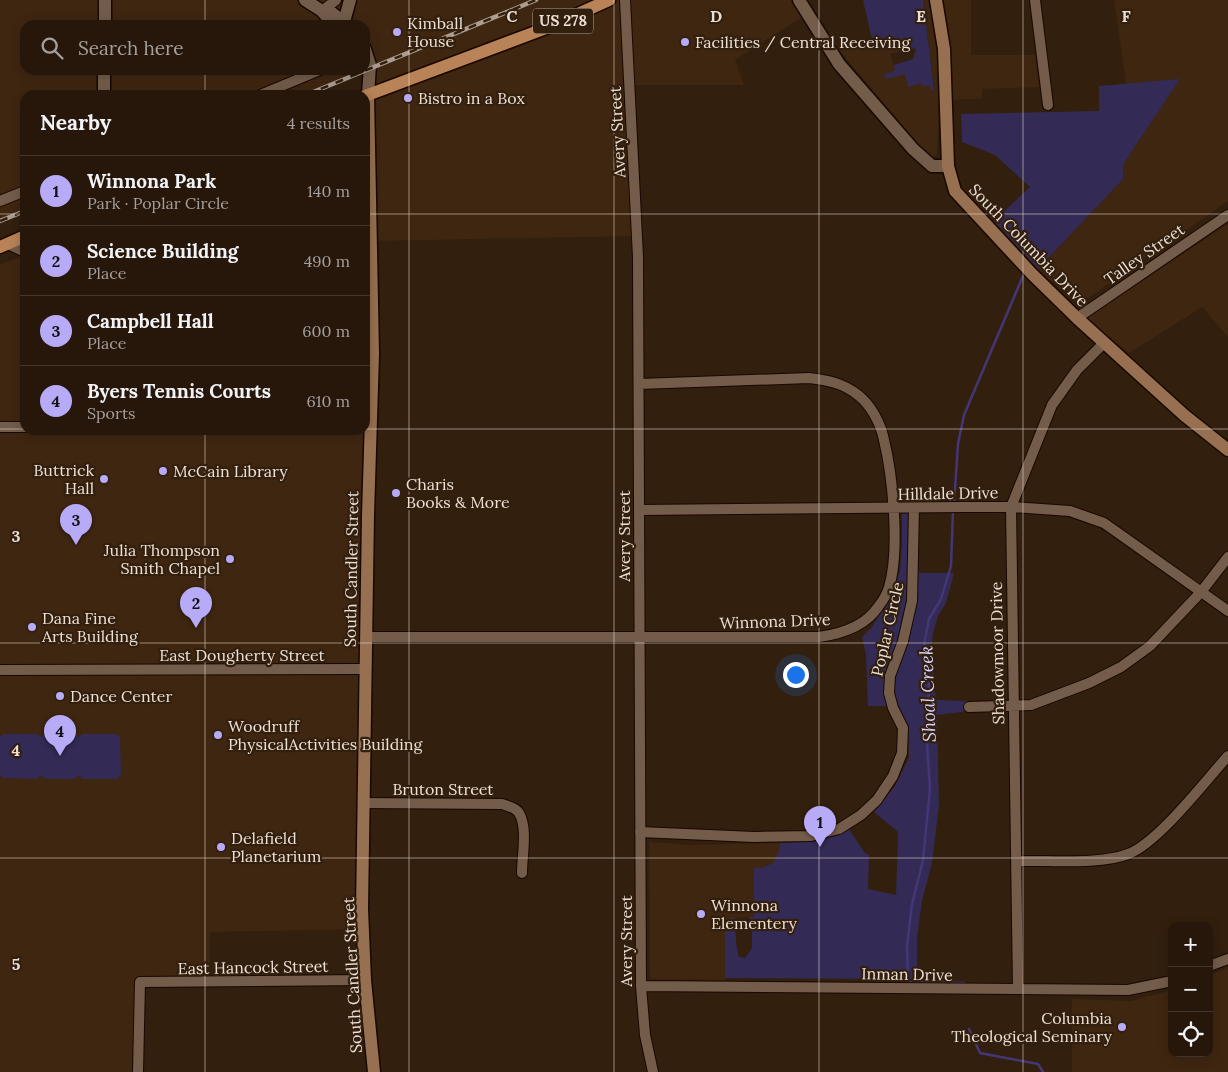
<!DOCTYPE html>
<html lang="en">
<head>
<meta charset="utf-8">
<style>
  :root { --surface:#26170a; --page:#2e2013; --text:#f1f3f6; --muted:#a49f9c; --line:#42362b; --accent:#b7abf8 }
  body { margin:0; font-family:Lora,serif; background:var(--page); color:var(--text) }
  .controls { position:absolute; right:15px; bottom:15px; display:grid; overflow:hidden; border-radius:10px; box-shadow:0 2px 12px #0003 }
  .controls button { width:45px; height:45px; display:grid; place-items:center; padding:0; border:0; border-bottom:1px solid var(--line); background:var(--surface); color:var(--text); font:25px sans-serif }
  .you { position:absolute; left:795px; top:674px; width:18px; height:18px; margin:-12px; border:4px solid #fff; border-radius:50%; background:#1a73e8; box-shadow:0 0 0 8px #1a73e833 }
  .badge { display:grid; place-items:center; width:32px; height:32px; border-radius:50%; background:var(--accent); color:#111; font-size:16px; font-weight:700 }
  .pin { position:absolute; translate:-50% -41px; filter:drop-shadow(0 1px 2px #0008) }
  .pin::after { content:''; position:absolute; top:26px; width:18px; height:15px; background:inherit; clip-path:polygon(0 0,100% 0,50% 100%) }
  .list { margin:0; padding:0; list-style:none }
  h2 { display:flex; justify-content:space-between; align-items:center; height:65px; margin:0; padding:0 20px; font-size:21px }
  h2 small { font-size:16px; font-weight:400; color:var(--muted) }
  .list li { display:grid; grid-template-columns:32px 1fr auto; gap:15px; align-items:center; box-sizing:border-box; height:70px; padding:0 20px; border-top:1px solid var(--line) }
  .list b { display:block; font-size:19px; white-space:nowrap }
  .list p { margin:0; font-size:16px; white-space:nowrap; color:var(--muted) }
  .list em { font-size:16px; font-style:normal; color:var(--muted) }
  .icon { flex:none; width:28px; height:28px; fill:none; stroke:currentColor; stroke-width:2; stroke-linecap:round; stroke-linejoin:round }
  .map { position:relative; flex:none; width:1228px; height:1072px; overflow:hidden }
  .search { position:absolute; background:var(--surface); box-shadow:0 2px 12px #0003; left:20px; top:20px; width:350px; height:55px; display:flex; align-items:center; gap:12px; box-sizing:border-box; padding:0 18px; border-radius:15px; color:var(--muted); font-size:19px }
  .panel { position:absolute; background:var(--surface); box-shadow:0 2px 12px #0003; left:20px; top:90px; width:350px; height:345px; border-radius:15px }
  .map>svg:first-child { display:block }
</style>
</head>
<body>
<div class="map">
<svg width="1228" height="1072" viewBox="0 0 1228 1072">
  <rect width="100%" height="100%" fill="#321f0e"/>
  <!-- built -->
  <path fill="#3f2611" d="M 0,0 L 803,0 L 810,12 L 735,60 L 744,85 L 632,85 L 632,236 L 374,241 L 363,929 L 210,932 L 210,979 L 142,979 L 136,1072 L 0,1072 L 0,265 L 25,255 L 25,430 L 365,430 L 365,25 L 25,25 L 25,70 L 363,70 L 304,95 L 25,95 L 25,212 L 0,222 Z
    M 923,0 L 971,0 L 971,55 L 1035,55 L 1039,87 L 982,89 L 982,99 L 961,99 L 939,103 L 937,154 L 931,159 L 839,50 L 900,38 L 903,51 L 890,54 L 896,71 L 931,85 L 934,90 Z
    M 1114,0 L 1228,0 L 1228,201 L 1078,305 L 1038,269 L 1123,179 L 1124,163 L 1179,80 L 1126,84 Z
    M 1228,224 L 1228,337 L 1202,307 L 1129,353 L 1086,318 Z
    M 649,842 L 692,845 L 780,843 L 778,858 L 774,863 L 766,868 L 754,868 L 755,917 L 731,918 L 731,931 L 725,931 L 725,980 L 650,979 Z
    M 1228,968 L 1228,1072 L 1072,1072 L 1072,999 L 1131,1001 L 1172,990 L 1172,1053 L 1209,1053 L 1209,975 Z"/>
  <!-- green -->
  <path fill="#332b55" d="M 863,0 L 923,0 L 934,90 L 931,91 L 930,85 L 923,87 L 922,83 L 908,87 L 905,74 L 886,79 L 884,74 L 895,71 L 894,65 L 913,59 L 916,49 L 902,46 L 900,38 L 873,44 Z
    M 1180,79 L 1124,163 L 1123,179 L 1038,269 L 994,221 L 1030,187 L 995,155 L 962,142 L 961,114 L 1099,111 L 1099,86 Z
    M 902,513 L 918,513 L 919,573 L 954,573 L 946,603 L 938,616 L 933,633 L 931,651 L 936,700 L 968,701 L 970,711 L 937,715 L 939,805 L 932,863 L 922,901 L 917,937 L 917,979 L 725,978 L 725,931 L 731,931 L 731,918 L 737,918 C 734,925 736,949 739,957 L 745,958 L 752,948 L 752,922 L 749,917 L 754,917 L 754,868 C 773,868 778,860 780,843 C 806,843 826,840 849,829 L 864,852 L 869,855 L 868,889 L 896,895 L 898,832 L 874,812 L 895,786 L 909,758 L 908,724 L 887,706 L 868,706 L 866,655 L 862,637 L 872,627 L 893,591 L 900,571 L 902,544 Z
    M 3,734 L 37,734 L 41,737 L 45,734 L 75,734 L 79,737 L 82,734 L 116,734 L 120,737 L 121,775 L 117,779 L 82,779 L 79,775 L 75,779 L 45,779 L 41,775 L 37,779 L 3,778 L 0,775 L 0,737 Z"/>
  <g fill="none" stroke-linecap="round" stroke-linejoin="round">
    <!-- stream -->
    <path stroke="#443677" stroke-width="2.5" d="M 954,504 L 958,444 L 964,415 L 1023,276
      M 953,510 L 951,566 L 941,599 L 929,619 L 924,645 L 929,681 L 927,743 L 930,788 L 923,860 L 912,904 L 907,946 L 908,982 L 964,983 L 964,985
      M 969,1029 L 980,1053 L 1038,1064 L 1043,1072"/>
    <!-- minor casing -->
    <g stroke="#190800" stroke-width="12">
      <path id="minor" d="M 625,0 L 638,257 L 641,986 L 645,1035 L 653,1072
        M 1035,0 L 1048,105
        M 322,11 L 336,0
        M 260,95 L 320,70
        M 0,201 L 25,191
        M 8,244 L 25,252
        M 1077,318 L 1228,215
        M 0,427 L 25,427
        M 639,510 L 962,507 L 1011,507 L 1070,511 L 1104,523 L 1228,611
        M 366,637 L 819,637 C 840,634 865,627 878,607 C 882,602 887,594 889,587 C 900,551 893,477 884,440 C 881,424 871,405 858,395 C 843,383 827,380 809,378 L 639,384
        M 0,670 L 365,669
        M 969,707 L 1031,705 L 1089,683 L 1121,667 L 1150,646 L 1201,592 L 1228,557
        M 364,803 L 502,804 C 508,806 516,808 519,813 C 528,828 522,856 522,873
        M 640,832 L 754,837 L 811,836 L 839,829 L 861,815 L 877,800 L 893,776 L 902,753 L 903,728 L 893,708 L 889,693 L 890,676 L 903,641 L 912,601 L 914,508
        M 1018,861 C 1047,860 1101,865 1128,854 C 1158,843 1205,781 1228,756
        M 1209,966 L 1228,959
        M 641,986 L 1128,990 L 1172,981
        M 1018,989 L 1011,507 L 1052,405 L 1077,370 L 1104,343
        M 138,1072 L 140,982 L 365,980"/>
    </g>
    <!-- tertiary casing -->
    <g stroke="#190800" stroke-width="15">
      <path id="tertiary" d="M 305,0 L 322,11 L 334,25
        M 799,0 L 839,64 L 913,149 L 932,166 L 948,166
        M 326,14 L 332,13 L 347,25
        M 344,22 L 350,0
        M 105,25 L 105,0
        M 365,49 L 370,65 L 368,95
        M 104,95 L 104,70"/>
    </g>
    <!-- secondary casing -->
    <g stroke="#190800" stroke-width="15">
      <path id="secondary" d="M 936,0 L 944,49 L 948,166 L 955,191 L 1032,274 L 1077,318 L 1184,415 L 1228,450
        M 368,95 L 373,354 L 368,515 L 362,909 L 365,980 L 374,1072"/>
    </g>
    <!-- primary casing -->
    <g stroke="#190800" stroke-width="15">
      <path id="primary" d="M 365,96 L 549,27 L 609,0
        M 0,247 L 25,236"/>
    </g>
    <!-- minor -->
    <use href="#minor" stroke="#735c4a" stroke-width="10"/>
    <!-- tertiary -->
    <use href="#tertiary" stroke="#735c4a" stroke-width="12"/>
    <!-- secondary -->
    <use href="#secondary" stroke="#967050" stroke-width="12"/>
    <!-- primary -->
    <use href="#primary" stroke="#b98357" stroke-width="12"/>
    <!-- rail casing -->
    <g stroke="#ac9d90" stroke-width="4.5">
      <path id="rail" d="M 306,95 L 536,0
        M 0,221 L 25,211"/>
    </g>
    <!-- rail -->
    <use href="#rail" stroke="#321f0e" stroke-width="2.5" stroke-dasharray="8" stroke-linecap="butt"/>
  </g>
  <!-- grid -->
  <path fill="none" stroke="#ecdfd4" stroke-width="1" stroke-opacity="0.55" d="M 205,0 L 205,25M 409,0 L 409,1072M 614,0 L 614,1072M 819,0 L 819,1072M 1023,0 L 1023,1072M 205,70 L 205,95M 0,214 L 25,214M 365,214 L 1228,214M 0,429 L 25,429M 365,429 L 1228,429M 205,430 L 205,1072M 0,643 L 1228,643M 0,858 L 1228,858"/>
  <!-- markers -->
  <g fill="#b7abf8" stroke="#321f0e" stroke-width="2">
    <circle cx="397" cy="32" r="5"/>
    <circle cx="685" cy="42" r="5"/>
    <circle cx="408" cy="98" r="5"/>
    <circle cx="163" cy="471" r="5"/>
    <circle cx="104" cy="479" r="5"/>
    <circle cx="396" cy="493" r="5"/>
    <circle cx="230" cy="559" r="5"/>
    <circle cx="32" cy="627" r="5"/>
    <circle cx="60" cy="696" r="5"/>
    <circle cx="218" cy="735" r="5"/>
    <circle cx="221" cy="847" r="5"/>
    <circle cx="701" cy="914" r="5"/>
    <circle cx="1122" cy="1027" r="5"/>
  </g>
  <g text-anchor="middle" stroke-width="4.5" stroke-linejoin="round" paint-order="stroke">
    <!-- shield labels -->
    <rect fill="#321f0e" stroke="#b4a599" stroke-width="1" x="533" y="8.5" width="60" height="25" rx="4"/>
    <g font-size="15" font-weight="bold" fill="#ecdfd4">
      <text x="563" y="26">US 278</text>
    </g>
    <!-- poi labels -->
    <g font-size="16" fill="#ecdfd4" stroke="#321f0e" text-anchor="start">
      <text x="407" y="29">Kimball<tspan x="407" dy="18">House</tspan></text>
      <text x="695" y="48">Facilities / Central Receiving</text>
      <text x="418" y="104">Bistro in a Box</text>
      <text x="94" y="476" text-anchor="end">Buttrick<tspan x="94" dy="18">Hall</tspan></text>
      <text x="173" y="477">McCain Library</text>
      <text x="406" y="490">Charis<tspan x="406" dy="18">Books &amp; More</tspan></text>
      <text x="220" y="556" text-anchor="end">Julia Thompson<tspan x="220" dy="18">Smith Chapel</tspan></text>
      <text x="42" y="624">Dana Fine<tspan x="42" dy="18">Arts Building</tspan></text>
      <text x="70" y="702">Dance Center</text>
      <text x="228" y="732">Woodruff<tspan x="228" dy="18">PhysicalActivities Building</tspan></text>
      <text x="231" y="844">Delafield<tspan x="231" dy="18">Planetarium</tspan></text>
      <text x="711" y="911">Winnona<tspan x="711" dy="18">Elementery</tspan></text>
      <text x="1112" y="1024" text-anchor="end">Columbia<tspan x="1112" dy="18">Theological Seminary</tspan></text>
    </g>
    <!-- street labels -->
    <g font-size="16" fill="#ecdfd4" stroke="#321f0e">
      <text transform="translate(617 132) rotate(-93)" y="6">Avery Street</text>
      <text transform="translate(1029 245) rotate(46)" y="6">South Columbia Drive</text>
      <text transform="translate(1144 254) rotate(-35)" y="6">Talley Street</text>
      <text transform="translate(948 493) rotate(-1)" y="6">Hilldale Drive</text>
      <text transform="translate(624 536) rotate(-90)" y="6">Avery Street</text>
      <text transform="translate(351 569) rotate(-89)" y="6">South Candler Street</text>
      <text transform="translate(775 621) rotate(-2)" y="6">Winnona Drive</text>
      <text transform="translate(887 629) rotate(-77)" y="6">Poplar Circle</text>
      <text transform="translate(997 653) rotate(-91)" y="6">Shadowmoor Drive</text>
      <text x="242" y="661">East Dougherty Street</text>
      <text x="443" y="795">Bruton Street</text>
      <text transform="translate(626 941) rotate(-90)" y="6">Avery Street</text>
      <text transform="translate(253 967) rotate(-1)" y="6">East Hancock Street</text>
      <text transform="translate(907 974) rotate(1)" y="6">Inman Drive</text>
      <text transform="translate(352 975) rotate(-93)" y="6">South Candler Street</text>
    </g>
    <!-- water labels -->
    <g font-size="18" font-style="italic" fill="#d6d1f9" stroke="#321f0e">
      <text transform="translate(928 694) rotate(-92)" y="6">Shoal Creek</text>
    </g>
  </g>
  <g font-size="16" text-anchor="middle" font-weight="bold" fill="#ecdfd4" stroke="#321f0e" stroke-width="4.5" stroke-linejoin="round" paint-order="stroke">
    <text x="512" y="22">C</text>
    <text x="716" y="22">D</text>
    <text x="921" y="22">E</text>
    <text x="1126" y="22">F</text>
    <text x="16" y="542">3</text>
    <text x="16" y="756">4</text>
    <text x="16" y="970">5</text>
  </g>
</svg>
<div class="controls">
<button>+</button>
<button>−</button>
<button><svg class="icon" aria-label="locate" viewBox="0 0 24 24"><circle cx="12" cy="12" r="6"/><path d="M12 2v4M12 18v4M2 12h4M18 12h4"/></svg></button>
</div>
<div class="you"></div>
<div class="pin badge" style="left:820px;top:847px">1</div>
<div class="pin badge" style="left:196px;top:628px">2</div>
<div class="pin badge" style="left:76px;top:545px">3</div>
<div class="pin badge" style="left:60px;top:756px">4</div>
<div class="search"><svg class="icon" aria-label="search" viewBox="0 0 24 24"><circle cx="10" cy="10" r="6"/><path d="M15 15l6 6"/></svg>Search here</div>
<section class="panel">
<h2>Nearby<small>4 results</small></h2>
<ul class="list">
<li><span class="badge">1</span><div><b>Winnona Park</b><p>Park · Poplar Circle</p></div><em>140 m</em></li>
<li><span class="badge">2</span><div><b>Science Building</b><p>Place</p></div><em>490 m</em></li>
<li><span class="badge">3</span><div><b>Campbell Hall</b><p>Place</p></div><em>600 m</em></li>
<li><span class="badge">4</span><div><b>Byers Tennis Courts</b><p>Sports</p></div><em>610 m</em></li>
</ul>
</section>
</div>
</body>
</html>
